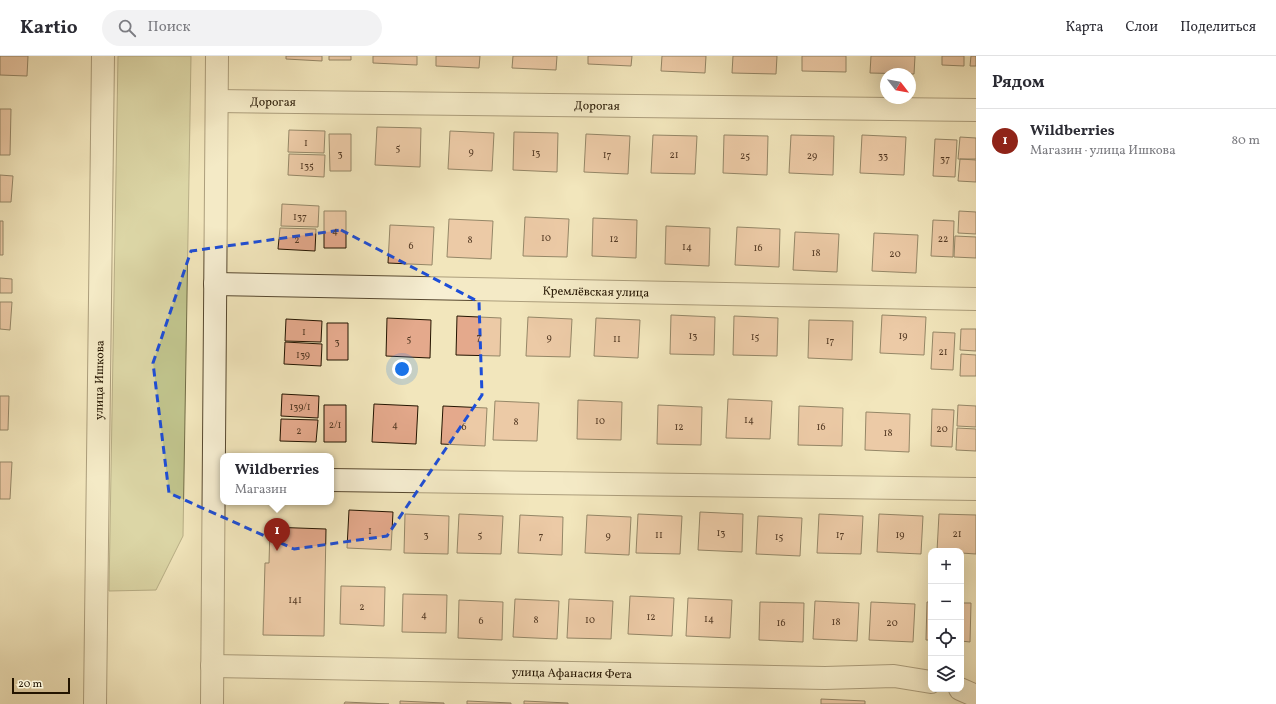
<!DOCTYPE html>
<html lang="ru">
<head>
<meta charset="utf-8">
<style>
  :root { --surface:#fff; --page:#f2f2f3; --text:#2b2b33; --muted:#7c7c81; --line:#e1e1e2; --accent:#8f2418 }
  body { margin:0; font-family:Vollkorn,serif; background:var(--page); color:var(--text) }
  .controls { position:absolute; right:12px; bottom:12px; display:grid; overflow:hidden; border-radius:8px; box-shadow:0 4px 16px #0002 }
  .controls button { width:36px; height:36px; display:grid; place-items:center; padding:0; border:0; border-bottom:1px solid var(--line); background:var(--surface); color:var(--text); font:20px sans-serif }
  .compass { position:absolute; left:880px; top:12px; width:36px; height:36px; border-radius:50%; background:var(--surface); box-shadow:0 4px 16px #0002; rotate:121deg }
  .scale { position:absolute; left:12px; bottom:10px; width:58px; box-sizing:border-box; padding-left:4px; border:2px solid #231400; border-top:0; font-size:11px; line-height:14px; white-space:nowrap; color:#231400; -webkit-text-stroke:3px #f7efd3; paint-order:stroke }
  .you { position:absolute; left:402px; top:313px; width:14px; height:14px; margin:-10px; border:3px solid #fff; border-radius:50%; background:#1a73e8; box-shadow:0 0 0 6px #1a73e833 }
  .badge { display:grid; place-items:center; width:26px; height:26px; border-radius:50%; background:var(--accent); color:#fff; font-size:13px; font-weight:700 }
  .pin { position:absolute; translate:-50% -33px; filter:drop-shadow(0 1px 2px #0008) }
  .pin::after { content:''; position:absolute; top:21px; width:14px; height:12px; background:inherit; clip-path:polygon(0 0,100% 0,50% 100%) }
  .popup { position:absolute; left:220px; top:397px; width:114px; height:52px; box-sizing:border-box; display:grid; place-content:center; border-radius:8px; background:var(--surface); filter:drop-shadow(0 1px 3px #0005); font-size:13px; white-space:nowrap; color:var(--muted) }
  .popup b { font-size:15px; color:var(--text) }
  .popup::after { content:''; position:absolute; left:50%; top:100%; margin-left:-8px; border:8px solid transparent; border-top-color:var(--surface) }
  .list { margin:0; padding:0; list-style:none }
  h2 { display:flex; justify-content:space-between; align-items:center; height:52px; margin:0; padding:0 16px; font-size:17px }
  h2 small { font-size:13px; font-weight:400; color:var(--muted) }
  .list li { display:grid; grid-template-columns:26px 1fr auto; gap:12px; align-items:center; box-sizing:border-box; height:64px; padding:0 16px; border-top:1px solid var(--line) }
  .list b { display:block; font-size:15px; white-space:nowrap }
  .list p { margin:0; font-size:13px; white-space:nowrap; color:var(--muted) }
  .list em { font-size:13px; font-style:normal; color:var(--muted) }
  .icon { flex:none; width:22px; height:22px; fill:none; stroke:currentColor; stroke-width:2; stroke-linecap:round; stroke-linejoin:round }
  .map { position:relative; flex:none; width:976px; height:648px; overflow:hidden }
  header { display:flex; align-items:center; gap:24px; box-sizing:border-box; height:56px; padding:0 20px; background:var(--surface); border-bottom:1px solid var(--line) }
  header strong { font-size:19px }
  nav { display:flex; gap:22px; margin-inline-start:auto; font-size:14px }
  .search { width:280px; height:36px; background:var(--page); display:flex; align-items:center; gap:10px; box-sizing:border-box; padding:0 14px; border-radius:22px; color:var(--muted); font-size:15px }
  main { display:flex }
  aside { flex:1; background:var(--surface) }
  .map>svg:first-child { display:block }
</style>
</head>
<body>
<header>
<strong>Kartio</strong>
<div class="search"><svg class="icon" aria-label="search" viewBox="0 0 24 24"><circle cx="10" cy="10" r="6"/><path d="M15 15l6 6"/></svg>Поиск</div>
<nav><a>Карта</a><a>Слои</a><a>Поделиться</a></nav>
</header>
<main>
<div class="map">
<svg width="976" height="648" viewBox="0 0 976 648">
  <rect width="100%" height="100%" fill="#f2e6bc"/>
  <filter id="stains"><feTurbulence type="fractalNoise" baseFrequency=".005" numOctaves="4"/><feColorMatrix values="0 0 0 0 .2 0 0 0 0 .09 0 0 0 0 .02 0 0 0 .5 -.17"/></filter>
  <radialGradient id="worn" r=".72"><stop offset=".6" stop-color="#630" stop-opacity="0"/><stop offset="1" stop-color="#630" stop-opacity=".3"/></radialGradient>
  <!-- green -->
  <path fill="#c0c38c" stroke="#726c46" d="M 118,0 L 191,0 L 183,480 L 156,534 L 109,535 Z"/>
  <!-- building -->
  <path fill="#e4a98c" stroke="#231400" d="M 0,0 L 28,0 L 27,20 L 0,19 Z
    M 286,0 L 322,0 L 322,5 L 286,3 Z
    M 329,0 L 351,0 L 351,4 L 329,4 Z
    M 373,0 L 417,0 L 417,9 L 373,7 Z
    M 436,0 L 480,0 L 479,12 L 436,10 Z
    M 513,0 L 557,0 L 556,14 L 512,12 Z
    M 588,0 L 632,0 L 631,10 L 588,8 Z
    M 662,0 L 706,0 L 705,17 L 661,15 Z
    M 733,0 L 777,0 L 776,18 L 732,17 Z
    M 802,0 L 846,0 L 846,16 L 802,15 Z
    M 871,0 L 915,0 L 914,18 L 870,17 Z
    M 942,0 L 964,0 L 964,10 L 942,9 Z
    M 971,0 L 976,0 L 976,10 L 970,10 Z
    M 0,53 L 11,53 L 10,99 L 0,99 Z
    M 377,71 L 421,72 L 420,111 L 375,109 Z
    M 289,74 L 325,75 L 324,97 L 288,96 Z
    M 450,75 L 494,77 L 492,115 L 448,113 Z
    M 514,76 L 558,77 L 557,116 L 513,114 Z
    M 329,78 L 351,78 L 351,115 L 330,115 Z
    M 586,78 L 630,80 L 628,118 L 584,116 Z
    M 653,79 L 697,80 L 695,118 L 651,117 Z
    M 724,79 L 768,80 L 767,119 L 723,117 Z
    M 791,79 L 834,80 L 833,119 L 789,117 Z
    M 862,79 L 906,81 L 904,119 L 860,117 Z
    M 960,81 L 976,82 L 976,103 L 958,103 Z
    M 935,83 L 957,84 L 955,121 L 933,120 Z
    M 289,98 L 325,99 L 324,121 L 288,119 Z
    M 960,103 L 976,104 L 976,126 L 958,125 Z
    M 0,119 L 13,120 L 11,146 L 0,146 Z
    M 282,148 L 319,150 L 318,171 L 281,170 Z
    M 324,155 L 346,155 L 346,192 L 324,192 Z
    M 959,155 L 976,156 L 976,178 L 958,177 Z
    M 525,161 L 569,163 L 567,201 L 523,200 Z
    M 593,162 L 637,164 L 636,202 L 592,200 Z
    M 449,163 L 493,165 L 491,203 L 447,201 Z
    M 933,164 L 954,165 L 953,201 L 931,200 Z
    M 0,165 L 3,165 L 3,199 L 0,199 Z
    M 390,169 L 434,171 L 432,209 L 388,207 Z
    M 666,170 L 710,172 L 709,210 L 665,208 Z
    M 737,171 L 780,173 L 779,211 L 735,209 Z
    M 280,172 L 316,173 L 315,195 L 278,193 Z
    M 795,176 L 839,178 L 837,216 L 793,214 Z
    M 874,177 L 918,179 L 916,217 L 872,215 Z
    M 955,180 L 976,181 L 976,202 L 954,201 Z
    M 0,222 L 12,223 L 12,237 L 0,237 Z
    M 0,246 L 12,246 L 10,274 L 0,273 Z
    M 671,259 L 715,261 L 714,299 L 670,298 Z
    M 882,259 L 926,261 L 924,299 L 880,297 Z
    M 457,260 L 501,262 L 500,300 L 456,299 Z
    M 734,260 L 778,262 L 777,300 L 733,299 Z
    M 528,261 L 572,263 L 570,301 L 526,300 Z
    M 387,262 L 431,264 L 430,302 L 386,300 Z
    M 596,262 L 640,264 L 638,302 L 594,300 Z
    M 286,263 L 322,265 L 321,286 L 285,285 Z
    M 809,264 L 853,265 L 852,304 L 808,302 Z
    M 327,267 L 348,267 L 348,304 L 327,304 Z
    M 961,273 L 976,273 L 976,295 L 960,294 Z
    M 933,276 L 955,277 L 953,314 L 931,313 Z
    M 285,286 L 322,288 L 321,310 L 284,308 Z
    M 961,298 L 976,299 L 976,320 L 960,320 Z
    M 282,338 L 319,340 L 318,362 L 281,360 Z
    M 0,340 L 9,340 L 8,374 L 0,374 Z
    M 728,343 L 772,345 L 770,383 L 726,382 Z
    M 578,344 L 622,346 L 621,384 L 577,383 Z
    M 495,345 L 539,347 L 537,385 L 493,384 Z
    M 374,348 L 418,350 L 416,388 L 372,386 Z
    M 324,349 L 346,349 L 346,386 L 324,386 Z
    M 658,349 L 702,351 L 701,389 L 657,388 Z
    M 958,349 L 976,350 L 976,371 L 957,370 Z
    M 443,350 L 487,352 L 485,390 L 441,388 Z
    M 799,350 L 843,352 L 842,390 L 798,389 Z
    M 932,353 L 954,354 L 952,391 L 931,390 Z
    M 866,356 L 910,358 L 909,396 L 865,394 Z
    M 281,363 L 318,364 L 316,386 L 280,385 Z
    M 957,372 L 976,373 L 976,395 L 956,394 Z
    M 0,406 L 12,406 L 10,443 L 0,443 Z
    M 349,454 L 393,456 L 391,494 L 347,492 Z
    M 700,456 L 743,458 L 742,496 L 698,494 Z
    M 405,458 L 449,460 L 448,498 L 404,497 Z
    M 459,458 L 503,460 L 501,498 L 457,497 Z
    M 638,458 L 682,460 L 680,498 L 636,497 Z
    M 819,458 L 863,460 L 861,498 L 817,497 Z
    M 879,458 L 923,460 L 921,498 L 877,496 Z
    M 939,458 L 976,459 L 976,498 L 961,497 L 961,495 L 937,495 Z
    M 520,459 L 563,461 L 562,499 L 518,497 Z
    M 587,459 L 631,461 L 629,499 L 585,497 Z
    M 758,460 L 802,462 L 800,500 L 756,498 Z
    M 270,471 L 326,473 L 324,580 L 263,579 L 265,507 L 269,507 Z
    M 341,530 L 385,531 L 384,570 L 340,568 Z
    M 403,538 L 447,539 L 446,577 L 402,576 Z
    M 630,540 L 674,542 L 672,580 L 628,578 Z
    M 688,542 L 732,544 L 730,582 L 686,580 Z
    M 515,543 L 559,545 L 557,583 L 513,581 Z
    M 569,543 L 613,545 L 611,583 L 567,582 Z
    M 459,544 L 503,546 L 502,584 L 458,582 Z
    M 815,545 L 859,547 L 857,585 L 813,583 Z
    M 760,546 L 804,547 L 803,586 L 759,584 Z
    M 871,546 L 915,548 L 913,586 L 869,584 Z
    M 927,546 L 931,546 L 931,584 L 926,584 Z
    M 961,547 L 971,547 L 970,586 L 961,585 Z
    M 821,643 L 865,645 L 865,648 L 821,648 Z
    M 400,645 L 444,647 L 444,648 L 400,648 Z
    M 467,645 L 511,647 L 511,648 L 467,648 Z
    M 524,645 L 568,647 L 568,648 L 524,648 Z
    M 345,646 L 389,648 L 344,648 Z"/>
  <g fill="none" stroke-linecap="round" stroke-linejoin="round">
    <!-- minor casing -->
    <g stroke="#57482f" stroke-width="24">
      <g id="minor">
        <path id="s1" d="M 217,45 L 976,54"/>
        <path id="s2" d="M 215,228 L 976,243"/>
        <path d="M 331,424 L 976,433"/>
        <path id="s3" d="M 212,610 L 825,622 L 894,620 L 931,626"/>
        <path d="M 960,633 L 976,640"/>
        <path id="s4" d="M 95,648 L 103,0"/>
        <path d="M 212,648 L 217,0"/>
      </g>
    </g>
    <!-- minor -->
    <use href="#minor" stroke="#f7efd3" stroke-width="22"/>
  </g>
  <!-- marked area -->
  <path d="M0 0H976V648H0ZM 341,174 L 479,246 L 482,339 L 387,480 L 294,493 L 169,437 L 153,307 L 191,195 Z" fill="#f2e6bc" fill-opacity=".55" fill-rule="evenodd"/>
  <path fill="none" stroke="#1d4ed8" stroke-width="3" stroke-dasharray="8 5" stroke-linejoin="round" d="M 341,174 L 479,246 L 482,339 L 387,480 L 294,493 L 169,437 L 153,307 L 191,195 Z"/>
  <g text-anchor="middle" stroke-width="3" stroke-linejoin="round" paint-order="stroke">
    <!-- number labels -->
    <g font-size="10" fill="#533923">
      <text x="306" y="90">1</text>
      <text x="398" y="95">5</text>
      <text x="471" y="99">9</text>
      <text x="536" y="100">13</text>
      <text x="340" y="101">3</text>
      <text x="607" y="102">17</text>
      <text x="674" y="102">21</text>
      <text x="745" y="103">25</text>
      <text x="812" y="103">29</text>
      <text x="883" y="103">33</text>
      <text x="945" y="106">37</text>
      <text x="307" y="113">135</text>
      <text x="300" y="164">137</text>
      <text x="335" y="178">4</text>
      <text x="546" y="185">10</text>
      <text x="614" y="186">12</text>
      <text x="943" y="186">22</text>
      <text x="297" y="187">2</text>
      <text x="470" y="187">8</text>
      <text x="411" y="193">6</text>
      <text x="687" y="194">14</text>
      <text x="758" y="195">16</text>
      <text x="816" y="200">18</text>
      <text x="895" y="201">20</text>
      <text x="304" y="279">1</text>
      <text x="693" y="283">13</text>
      <text x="903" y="283">19</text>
      <text x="479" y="284">7</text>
      <text x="755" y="284">15</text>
      <text x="549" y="285">9</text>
      <text x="409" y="286">5</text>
      <text x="617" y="286">11</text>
      <text x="830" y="288">17</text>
      <text x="337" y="289">3</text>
      <text x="943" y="299">21</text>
      <text x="303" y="302">139</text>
      <text x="300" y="354">139/1</text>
      <text x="749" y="367">14</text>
      <text x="600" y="368">10</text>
      <text x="516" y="369">8</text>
      <text x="335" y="372">2/1</text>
      <text x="395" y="372">4</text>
      <text x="464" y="374">6</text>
      <text x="679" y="374">12</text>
      <text x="821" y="374">16</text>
      <text x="942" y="376">20</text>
      <text x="299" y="378">2</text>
      <text x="888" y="380">18</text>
      <text x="370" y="478">1</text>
      <text x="721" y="480">13</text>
      <text x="957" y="481">21</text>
      <text x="426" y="482">3</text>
      <text x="480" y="482">5</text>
      <text x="659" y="482">11</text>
      <text x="840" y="482">17</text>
      <text x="900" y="482">19</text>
      <text x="541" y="483">7</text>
      <text x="608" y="483">9</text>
      <text x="779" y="484">15</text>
      <text x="295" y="547">141</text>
      <text x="362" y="554">2</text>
      <text x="424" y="562">4</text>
      <text x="651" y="564">12</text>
      <text x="709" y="566">14</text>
      <text x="536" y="567">8</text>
      <text x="590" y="567">10</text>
      <text x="481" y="568">6</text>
      <text x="836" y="569">18</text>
      <text x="781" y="570">16</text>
      <text x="892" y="570">20</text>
    </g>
    <!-- street labels -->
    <g font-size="12" fill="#231400" stroke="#f7efd3">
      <text dy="4" stroke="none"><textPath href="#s1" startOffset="56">Дорогая</textPath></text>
      <text dy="4" stroke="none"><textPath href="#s1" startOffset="380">Дорогая</textPath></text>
      <text dy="4" stroke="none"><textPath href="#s2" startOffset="381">Кремлёвская улица</textPath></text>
      <text dy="4" stroke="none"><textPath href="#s4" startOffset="324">улица Ишкова</textPath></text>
      <text dy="4" stroke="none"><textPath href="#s3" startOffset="360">улица Афанасия Фета</textPath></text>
    </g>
  </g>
  <rect width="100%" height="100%" filter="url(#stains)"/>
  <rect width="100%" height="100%" fill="url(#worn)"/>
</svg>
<div class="controls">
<button>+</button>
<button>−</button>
<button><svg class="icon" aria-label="locate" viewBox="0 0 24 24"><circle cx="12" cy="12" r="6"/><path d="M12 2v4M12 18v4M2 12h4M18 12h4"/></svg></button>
<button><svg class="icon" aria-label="layers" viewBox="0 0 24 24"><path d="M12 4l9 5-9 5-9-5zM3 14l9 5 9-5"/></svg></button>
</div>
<svg class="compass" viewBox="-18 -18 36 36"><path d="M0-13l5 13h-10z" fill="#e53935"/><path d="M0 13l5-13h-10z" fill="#7c7c81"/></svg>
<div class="scale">20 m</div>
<div class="you"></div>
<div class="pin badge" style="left:277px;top:495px">1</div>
<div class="popup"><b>Wildberries</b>Магазин</div>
</div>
<aside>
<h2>Рядом<small></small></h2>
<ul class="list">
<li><span class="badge">1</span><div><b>Wildberries</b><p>Магазин · улица Ишкова</p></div><em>80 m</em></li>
</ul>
</aside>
</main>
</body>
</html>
